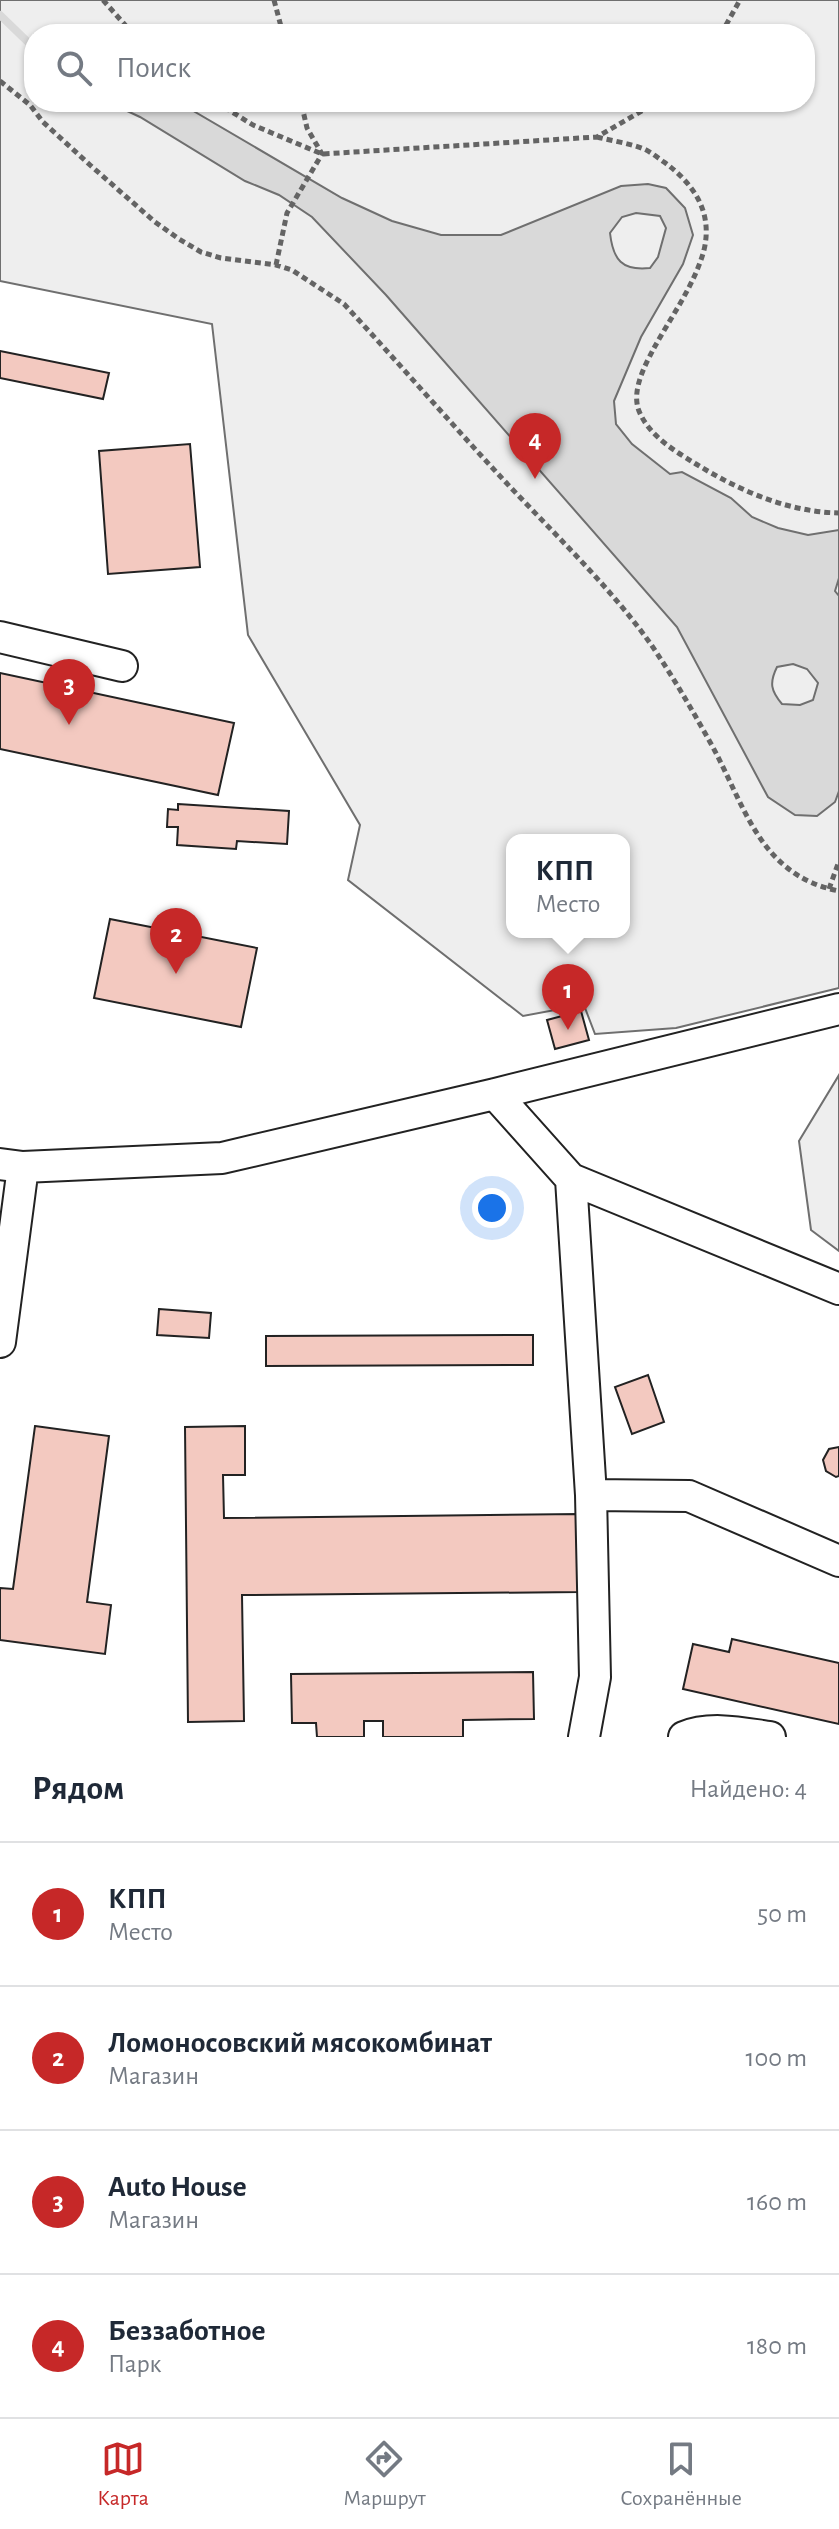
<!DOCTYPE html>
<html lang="ru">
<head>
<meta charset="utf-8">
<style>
  :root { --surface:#fff; --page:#f6f6f7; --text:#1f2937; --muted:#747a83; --line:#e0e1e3; --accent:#c62828 }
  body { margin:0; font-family:"Alegreya Sans",sans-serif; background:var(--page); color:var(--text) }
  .you { position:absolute; left:492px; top:1208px; width:28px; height:28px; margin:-20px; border:6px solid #fff; border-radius:50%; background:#1a73e8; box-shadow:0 0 0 12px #1a73e833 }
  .badge { display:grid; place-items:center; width:52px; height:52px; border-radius:50%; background:var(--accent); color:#fff; font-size:26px; font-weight:700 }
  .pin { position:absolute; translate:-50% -66px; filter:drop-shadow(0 2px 4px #0008) }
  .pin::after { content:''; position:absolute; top:42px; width:28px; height:24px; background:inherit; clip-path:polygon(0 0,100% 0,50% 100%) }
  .popup { position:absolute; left:506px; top:834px; width:124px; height:104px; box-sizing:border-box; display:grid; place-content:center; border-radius:16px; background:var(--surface); filter:drop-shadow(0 2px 6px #0005); font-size:26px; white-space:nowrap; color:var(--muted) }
  .popup b { font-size:30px; color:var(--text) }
  .popup::after { content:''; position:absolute; left:50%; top:100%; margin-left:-16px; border:16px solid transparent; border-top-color:var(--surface) }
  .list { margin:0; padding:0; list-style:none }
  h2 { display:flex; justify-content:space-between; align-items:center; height:104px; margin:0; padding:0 32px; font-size:34px }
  h2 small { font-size:26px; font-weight:400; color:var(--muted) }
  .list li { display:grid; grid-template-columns:52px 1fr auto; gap:24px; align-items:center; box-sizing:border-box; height:144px; padding:0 32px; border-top:2px solid var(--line) }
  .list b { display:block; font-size:30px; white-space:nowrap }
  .list p { margin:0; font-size:26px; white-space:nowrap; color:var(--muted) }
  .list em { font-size:26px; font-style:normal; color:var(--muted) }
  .icon { flex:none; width:44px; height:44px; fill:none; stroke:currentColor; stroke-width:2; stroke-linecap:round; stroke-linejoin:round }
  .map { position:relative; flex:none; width:839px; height:1737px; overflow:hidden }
  .search { position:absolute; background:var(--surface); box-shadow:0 2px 6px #0004; left:24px; right:24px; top:24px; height:88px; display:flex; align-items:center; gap:20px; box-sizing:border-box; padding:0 28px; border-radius:32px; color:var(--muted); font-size:30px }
  .sheet { height:680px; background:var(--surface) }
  nav { display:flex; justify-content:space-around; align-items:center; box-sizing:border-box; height:112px; border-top:2px solid var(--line); background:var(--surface); font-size:22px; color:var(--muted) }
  nav a { display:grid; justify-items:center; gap:4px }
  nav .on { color:var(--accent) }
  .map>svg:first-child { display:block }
</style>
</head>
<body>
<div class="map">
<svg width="839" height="1737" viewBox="0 0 839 1737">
  <rect width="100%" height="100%" fill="#fff"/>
  <!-- green -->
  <path fill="#eee" stroke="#6f6f6f" stroke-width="2" fill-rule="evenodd" d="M 0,0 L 839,0 L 839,988 L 676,1028 L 595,1034 L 585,1008 L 571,1007 L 523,1016 L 348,880 L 360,825 L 248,635 L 212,324 L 0,281 ZM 34,34 L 805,34 L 805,102 L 34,102 ZM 512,840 L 624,840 L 624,932 L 512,932 Z
    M 839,1075 L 839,1251 L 811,1230 L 799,1141 Z"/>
  <!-- water -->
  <path fill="#d9d9d9" stroke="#6f6f6f" stroke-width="2" fill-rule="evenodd" d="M 108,102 L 178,102 L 342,198 L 392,221 L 441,235 L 501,235 L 621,186 L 648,184 L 666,188 L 685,208 L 693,235 L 683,264 L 641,337 L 614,401 L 616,424 L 632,444 L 670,474 L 682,472 L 731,498 L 752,517 L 778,528 L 808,535 L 839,530 L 839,578 L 835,591 L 839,596 L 839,791 L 835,802 L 817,816 L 795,815 L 768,797 L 677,627 L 386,295 L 312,217 L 279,195 L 245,181 L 140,117 ZM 636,213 L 660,216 L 666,228 L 658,257 L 650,268 C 622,271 613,260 610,233 L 622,217 ZM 793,664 L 807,669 L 818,683 L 813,700 L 800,705 L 782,704 C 771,691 769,683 777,667 Z"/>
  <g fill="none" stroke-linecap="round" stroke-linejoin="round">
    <!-- stream -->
    <path stroke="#d9d9d9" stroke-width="8" d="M 0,15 L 32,46"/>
  </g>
  <!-- building -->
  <path fill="#f3c9c0" stroke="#222" stroke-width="2" d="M 0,351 L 109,373 L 103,399 L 0,378 Z
    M 190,444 L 200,567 L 108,574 L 99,451 Z
    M 0,673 L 234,723 L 218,795 L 0,749 Z
    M 178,804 L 289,811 L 287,844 L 237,841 L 236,849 L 177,845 L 178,827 L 167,827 L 168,809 L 178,810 Z
    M 110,919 L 257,948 L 241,1027 L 94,998 Z
    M 581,1011 L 589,1040 L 555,1049 L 547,1020 Z
    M 159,1309 L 211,1313 L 209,1338 L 157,1335 Z
    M 533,1335 L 533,1365 L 266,1366 L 266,1336 Z
    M 648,1375 L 664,1422 L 632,1434 L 615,1387 Z
    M 35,1426 L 109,1436 L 87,1602 L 111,1605 L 105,1654 L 0,1640 L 0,1588 L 13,1589 Z
    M 245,1426 L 245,1475 L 223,1475 L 224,1518 L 579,1514 L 580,1592 L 242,1595 L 244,1721 L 188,1722 L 185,1427 Z
    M 839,1447 L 839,1476 L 836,1477 L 826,1471 L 823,1460 L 829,1449 Z
    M 732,1639 L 839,1663 L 839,1724 L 683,1689 L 693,1644 L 729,1652 Z
    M 533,1672 L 534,1719 L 463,1720 L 463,1737 L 383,1737 L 383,1721 L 364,1721 L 364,1737 L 317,1737 L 316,1723 L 292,1723 L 291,1674 Z"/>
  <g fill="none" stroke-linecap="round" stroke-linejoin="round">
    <!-- minor casing -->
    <g stroke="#222" stroke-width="34">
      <path id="minor" d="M 0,637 L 122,666
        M 495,1094 L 571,1179 L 839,1289
        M 0,1164 L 23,1167 L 222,1158 L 495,1094 L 839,1009
        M 571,1179 L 591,1495 L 595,1677 L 584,1737
        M 0,1342 L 23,1167
        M 591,1495 L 689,1496 L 839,1561
        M 684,1737 C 710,1726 742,1733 770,1737"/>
    </g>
    <!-- path -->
    <path stroke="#646464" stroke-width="5" stroke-dasharray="6 4" stroke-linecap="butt" d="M 103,0 L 133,34
      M 274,0 L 283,34
      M 721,34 L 740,0
      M 0,81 L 30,105 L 43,122 L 90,165 L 155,222 L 179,239 L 201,252 L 221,258 L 276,265 L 292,270 L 344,304 C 396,360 447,419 499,475 C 549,529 607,583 650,643 C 672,675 691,708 710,742 C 745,804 758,875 839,891
      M 216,102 L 253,125 L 322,154 L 597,137 L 657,102
      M 597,137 C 612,141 629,143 644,149 C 651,152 658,158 664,162 C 694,184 713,212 704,250 C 695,284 671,317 654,348 C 645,365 631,391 639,411 C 649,436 675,451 696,464 C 740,491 788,512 839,513
      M 276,265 L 287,213 L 322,154 L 307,128 L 301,102
      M 829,889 L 839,861"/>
    <!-- minor -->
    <use href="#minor" stroke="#fff" stroke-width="30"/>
  </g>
</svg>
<div class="you"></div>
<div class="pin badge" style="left:568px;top:1030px">1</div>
<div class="popup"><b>КПП</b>Место</div>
<div class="pin badge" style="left:176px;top:974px">2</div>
<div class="pin badge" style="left:69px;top:725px">3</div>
<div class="pin badge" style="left:535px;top:479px">4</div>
<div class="search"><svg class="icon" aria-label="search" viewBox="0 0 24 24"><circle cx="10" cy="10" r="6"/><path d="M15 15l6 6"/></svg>Поиск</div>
</div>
<section class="sheet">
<h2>Рядом<small>Найдено: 4</small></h2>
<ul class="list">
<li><span class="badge">1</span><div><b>КПП</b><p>Место</p></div><em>50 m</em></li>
<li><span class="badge">2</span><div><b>Ломоносовский мясокомбинат</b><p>Магазин</p></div><em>100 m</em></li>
<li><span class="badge">3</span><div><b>Auto House</b><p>Магазин</p></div><em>160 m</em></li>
<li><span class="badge">4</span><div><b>Беззаботное</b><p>Парк</p></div><em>180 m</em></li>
</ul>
</section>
<nav>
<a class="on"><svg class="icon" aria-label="map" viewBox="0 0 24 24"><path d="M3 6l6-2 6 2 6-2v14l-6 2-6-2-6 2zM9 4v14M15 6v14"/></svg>Карта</a>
<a><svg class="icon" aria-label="directions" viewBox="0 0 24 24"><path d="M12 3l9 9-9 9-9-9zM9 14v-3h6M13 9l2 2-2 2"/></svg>Маршрут</a>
<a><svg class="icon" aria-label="saved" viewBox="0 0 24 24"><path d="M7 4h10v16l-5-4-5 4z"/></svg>Сохранённые</a>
</nav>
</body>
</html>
